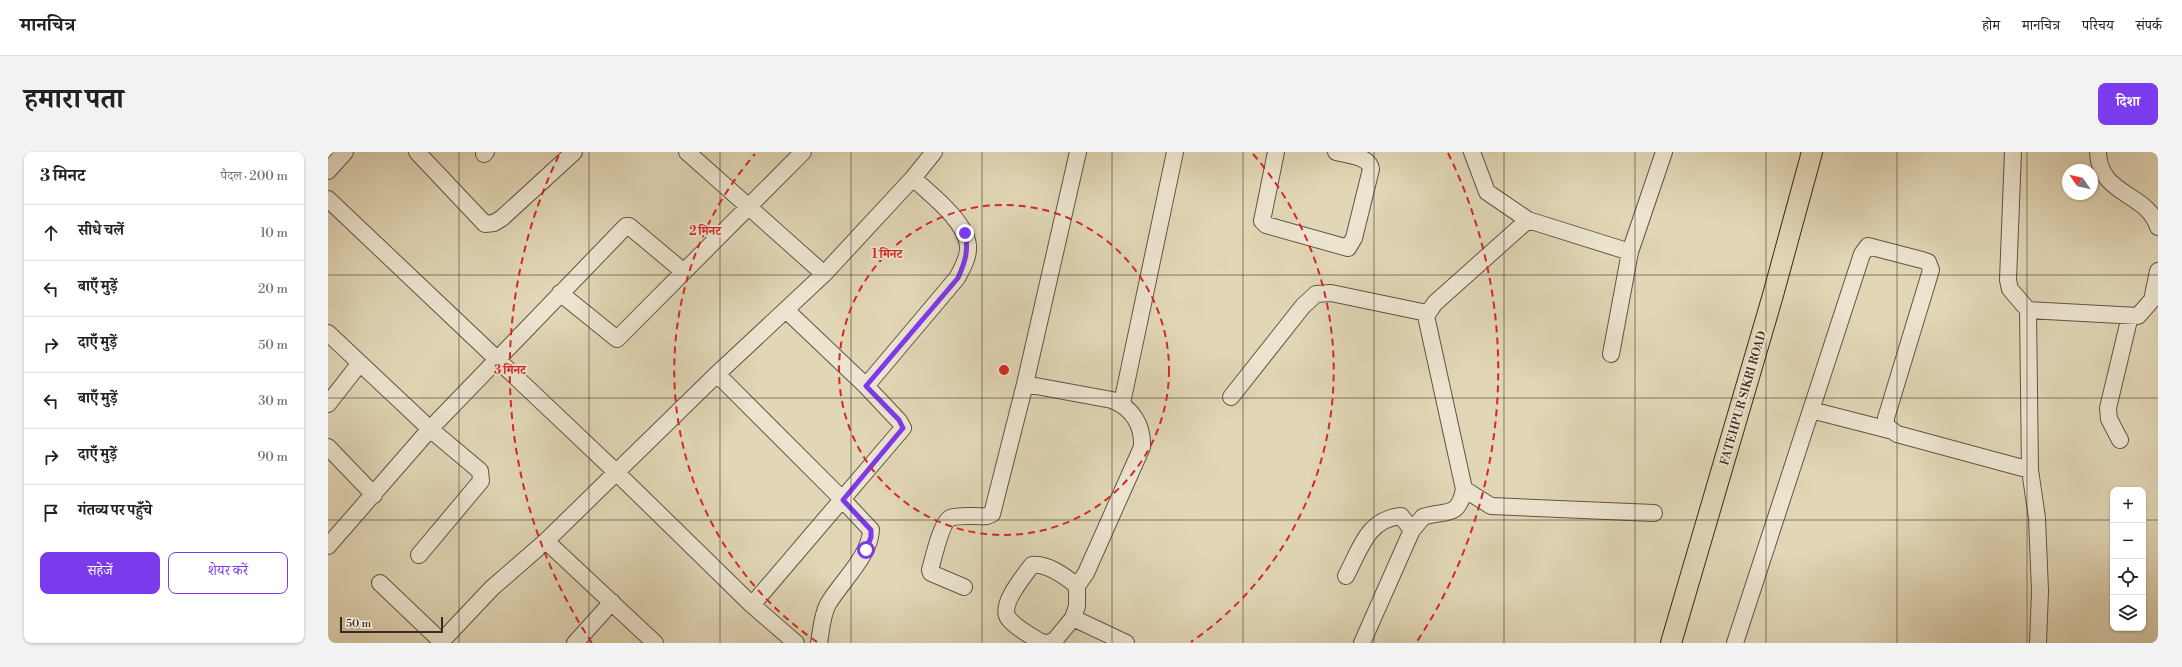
<!DOCTYPE html>
<html lang="hi">
<head>
<meta charset="utf-8">
<style>
  :root { --surface:#fff; --page:#f2f2f2; --text:#222; --muted:#767676; --line:#e0e0e0; --accent:#7c3aed }
  body { margin:0; font-family:"Libre Bodoni","Noto Serif Devanagari",serif; background:var(--page); color:var(--text) }
  .controls { position:absolute; right:12px; bottom:12px; display:grid; overflow:hidden; border-radius:8px; box-shadow:0 1px 3px #0004 }
  .controls button { width:36px; height:36px; display:grid; place-items:center; padding:0; border:0; border-bottom:1px solid var(--line); background:var(--surface); color:var(--text); font:20px sans-serif }
  .compass { position:absolute; left:1734px; top:12px; width:36px; height:36px; border-radius:50%; background:var(--surface); box-shadow:0 1px 3px #0004; rotate:304deg }
  .scale { position:absolute; left:12px; bottom:10px; width:103px; box-sizing:border-box; padding-left:4px; border:2px solid #382921; border-top:0; font-size:11px; line-height:14px; white-space:nowrap; color:#382921; -webkit-text-stroke:3px #ece4cf; paint-order:stroke }
  .stop { position:absolute; width:12px; height:12px; margin:-9px; border:3px solid #7c3aed; border-radius:50%; background:#fff }
  .stop.end { background:#7c3aed; border-color:#fff; box-shadow:0 1px 4px #0008 }
  .list { margin:0; padding:0; list-style:none }
  h2 { display:flex; justify-content:space-between; align-items:center; height:52px; margin:0; padding:0 16px; font-size:17px }
  h2 small { font-size:13px; font-weight:400; color:var(--muted) }
  .list li { display:grid; grid-template-columns:26px 1fr auto; gap:12px; align-items:center; box-sizing:border-box; height:56px; padding:0 16px; border-top:1px solid var(--line) }
  .list b { display:block; font-size:15px; white-space:nowrap }
  .list em { font-size:13px; font-style:normal; color:var(--muted) }
  .actions { display:flex; gap:8px; padding:12px 16px }
  .actions a { flex:1; padding:9px 0; border:1px solid var(--accent); border-radius:8px; text-align:center; font-size:14px; color:var(--accent) }
  .actions .main { background:var(--accent); color:#fff }
  .icon { flex:none; width:22px; height:22px; fill:none; stroke:currentColor; stroke-width:2; stroke-linecap:round; stroke-linejoin:round }
  .map { position:relative; flex:none; width:1830px; height:491px; overflow:hidden; border-radius:8px }
  header { display:flex; align-items:center; gap:24px; box-sizing:border-box; height:56px; padding:0 20px; background:var(--surface); border-bottom:1px solid var(--line) }
  header strong { font-size:19px }
  nav { display:flex; gap:22px; margin-inline-start:auto; font-size:14px }
  .intro { display:flex; align-items:center; justify-content:space-between; box-sizing:border-box; height:96px; padding:0 24px }
  h1 { margin:0; font-size:28px }
  .button { padding:10px 18px; border-radius:8px; background:var(--accent); color:#fff; font-size:14px; font-weight:700 }
  main { display:flex; gap:24px; padding:0 24px }
  aside { flex:1; background:var(--surface); border-radius:8px; box-shadow:0 1px 3px #0004 }
  .map>svg:first-child { display:block }
</style>
</head>
<body>
<header>
<strong>मानचित्र</strong>
<nav><a>होम</a><a>मानचित्र</a><a>परिचय</a><a>संपर्क</a></nav>
</header>
<div class="intro"><h1>हमारा पता</h1><a class="button">दिशा</a></div>
<main>
<aside>
<h2>3 मिनट<small>पैदल · 200 m</small></h2>
<ul class="list">
<li><svg class="icon" aria-label="ahead" viewBox="0 0 24 24"><path d="M12 20V5M6 11l6-6 6 6"/></svg><div><b>सीधे चलें</b></div><em>10 m</em></li>
<li><svg class="icon" aria-label="left" viewBox="0 0 24 24"><path d="M17 20v-9H6M10 6l-5 5 5 5"/></svg><div><b>बाएँ मुड़ें</b></div><em>20 m</em></li>
<li><svg class="icon" aria-label="right" viewBox="0 0 24 24"><path d="M7 20v-9h11M14 6l5 5-5 5"/></svg><div><b>दाएँ मुड़ें</b></div><em>50 m</em></li>
<li><svg class="icon" aria-label="left" viewBox="0 0 24 24"><path d="M17 20v-9H6M10 6l-5 5 5 5"/></svg><div><b>बाएँ मुड़ें</b></div><em>30 m</em></li>
<li><svg class="icon" aria-label="right" viewBox="0 0 24 24"><path d="M7 20v-9h11M14 6l5 5-5 5"/></svg><div><b>दाएँ मुड़ें</b></div><em>90 m</em></li>
<li><svg class="icon" aria-label="arrive" viewBox="0 0 24 24"><path d="M6 21V4h12l-3 4 3 4H6"/></svg><div><b>गंतव्य पर पहुँचे</b></div></li>
</ul>
<div class="actions"><a class="main">सहेजें</a><a>शेयर करें</a></div>
</aside>
<div class="map">
<svg width="1830" height="491" viewBox="0 0 1830 491">
  <rect width="100%" height="100%" fill="#e1d6b5"/>
  <filter id="stains"><feTurbulence type="fractalNoise" baseFrequency=".005" numOctaves="4"/><feColorMatrix values="0 0 0 0 .2 0 0 0 0 .09 0 0 0 0 .02 0 0 0 .5 -.17"/></filter>
  <radialGradient id="worn" r=".72"><stop offset=".6" stop-color="#630" stop-opacity="0"/><stop offset="1" stop-color="#630" stop-opacity=".3"/></radialGradient>
  <g fill="none" stroke-linecap="round" stroke-linejoin="round">
    <!-- minor casing -->
    <g stroke="#625446" stroke-width="18">
      <path id="minor" d="M 89,0 L 157,72 L 166,71 L 174,66 L 246,0
        M 359,0 L 496,122
        M 948,0 L 934,69 L 938,73 L 1020,96 L 1026,86 L 1043,17 C 1041,4 1020,3 1008,0
        M 1144,0 L 1159,40 L 1200,68 L 1302,100 L 1283,202
        M 1685,0 L 1680,128 L 1682,137 L 1700,158 L 1810,164 L 1824,148 L 1830,119
        M 1770,0 C 1771,44 1819,40 1830,75
        M 156,2 L 158,0
        M 0,19 L 17,0
        M 0,47 L 288,320 L 424,453 L 468,491
        M 1302,100 L 1336,0
        M 232,141 L 289,187 L 475,0
        M 1700,158 L 1702,318 L 1709,366 L 1712,439 L 1710,491
        M 0,181 L 102,277 L 152,319 L 153,329 L 91,403
        M 389,222 L 515,348 L 543,378 C 542,404 513,430 500,452 C 494,463 493,479 491,491
        M 697,232 L 750,0
        M 538,234 L 629,126 C 634,117 641,105 640,94 C 638,69 603,43 585,26
        M 903,245 L 975,154 L 988,142 L 1003,141 L 1099,161
        M 794,251 L 847,0
        M 0,252 L 32,211
        M 1483,258 L 1561,278
        M 1792,288 L 1781,267 L 1780,256 L 1802,164
        M 0,295 L 46,343
        M 1136,337 L 1163,354 L 1326,361
        M 218,389 L 327,491
        M 0,394 L 102,277 L 298,74 L 301,74 L 356,120
        M 1018,424 C 1032,398 1039,367 1073,364 L 1084,378 L 1095,365 C 1117,357 1130,368 1136,337 L 1098,164 L 1107,151 L 1200,68
        M 52,431 L 115,491
        M 636,435 L 603,421 L 602,418 C 605,408 613,371 622,366 C 632,362 649,365 659,364 L 664,362 L 697,232 L 784,248 C 805,256 815,274 814,295 L 758,421 L 749,434
        M 424,453 L 575,276 L 571,269 L 538,234 L 458,158
        M 112,491 L 164,436 L 218,389 L 389,222 L 496,122 L 585,26 L 606,0
        M 247,491 L 284,450
        M 717,491 L 711,489 C 702,483 688,476 681,467 C 670,454 696,424 704,413 C 720,411 738,425 749,434 L 749,454 L 745,466
        M 720,491 L 727,488 L 745,466 L 798,491
        M 1034,491 L 1084,378
        M 1407,491 L 1534,102 L 1540,94 L 1594,108 L 1600,110 L 1603,118 L 1558,266 L 1558,274 L 1569,282 L 1702,318"/>
    </g>
    <!-- major casing -->
    <g stroke="#382921" stroke-width="22">
      <path id="major" d="M 1343,491 L 1445,143 L 1484,0"/>
    </g>
    <!-- minor -->
    <use href="#minor" stroke="#ece4cf" stroke-width="16"/>
    <!-- major -->
    <use href="#major" stroke="#e1d6b5" stroke-width="20"/>
  </g>
  <g fill="none" stroke-linecap="round" stroke-linejoin="round">
    <!-- route -->
    <path stroke="#7c3aed" stroke-width="5" d="M 538,398 L 543,385 L 543,378 L 515,348 L 575,276 L 571,268 L 538,234 L 630,126 C 637,110 641,99 637,81"/>
  </g>
  <!-- grid -->
  <path fill="none" stroke="#382921" stroke-width="1" stroke-opacity="0.55" d="M 131,0 L 131,491M 261,0 L 261,491M 392,0 L 392,491M 523,0 L 523,491M 654,0 L 654,491M 784,0 L 784,491M 915,0 L 915,491M 1046,0 L 1046,491M 1176,0 L 1176,491M 1307,0 L 1307,491M 1438,0 L 1438,491M 1569,0 L 1569,491M 1699,0 L 1699,491M 0,123 L 1830,123M 0,246 L 1830,246M 0,368 L 1785,368M 1815,368 L 1830,368"/>
  <!-- distance rings -->
  <g fill="none" stroke="#d62828" stroke-width="2" stroke-dasharray="7 5">
    <circle cx="676" cy="218" r="165"/>
    <path d="M489 490A330 330 0 0 1 427 2M925 2A330 330 0 0 1 863 490"/>
    <path d="M264 491A494 494 0 0 1 232 1M1120 1A494 494 0 0 1 1088 491"/>
  </g>
  <g text-anchor="middle" stroke-width="4" stroke-linejoin="round" paint-order="stroke">
    <!-- street labels -->
    <g font-size="12" fill="#382921" stroke="#ece4cf">
      <text transform="translate(1415 246) rotate(-74)" y="4">FATEHPUR SIKRI ROAD</text>
    </g>
  </g>
  <circle cx="676" cy="218" r="6" fill="#d62828" stroke="#ece4cf" stroke-width="2"/>
  <g font-size="12" text-anchor="middle" font-weight="bold" fill="#d62828" stroke="#ece4cf" stroke-width="4" stroke-linejoin="round" paint-order="stroke">
    <text x="377" y="83">2 मिनट</text>
    <text x="559" y="106">1 मिनट</text>
    <text x="182" y="222">3 मिनट</text>
  </g>
  <rect width="100%" height="100%" filter="url(#stains)"/>
  <rect width="100%" height="100%" fill="url(#worn)"/>
</svg>
<div class="controls">
<button>+</button>
<button>−</button>
<button><svg class="icon" aria-label="locate" viewBox="0 0 24 24"><circle cx="12" cy="12" r="6"/><path d="M12 2v4M12 18v4M2 12h4M18 12h4"/></svg></button>
<button><svg class="icon" aria-label="layers" viewBox="0 0 24 24"><path d="M12 4l9 5-9 5-9-5zM3 14l9 5 9-5"/></svg></button>
</div>
<svg class="compass" viewBox="-18 -18 36 36"><path d="M0-13l5 13h-10z" fill="#e53935"/><path d="M0 13l5-13h-10z" fill="#767676"/></svg>
<div class="scale">50 m</div>
<div class="stop" style="left:538px;top:398px"></div>
<div class="stop end" style="left:637px;top:81px"></div>
</div>
</main>
</body>
</html>
